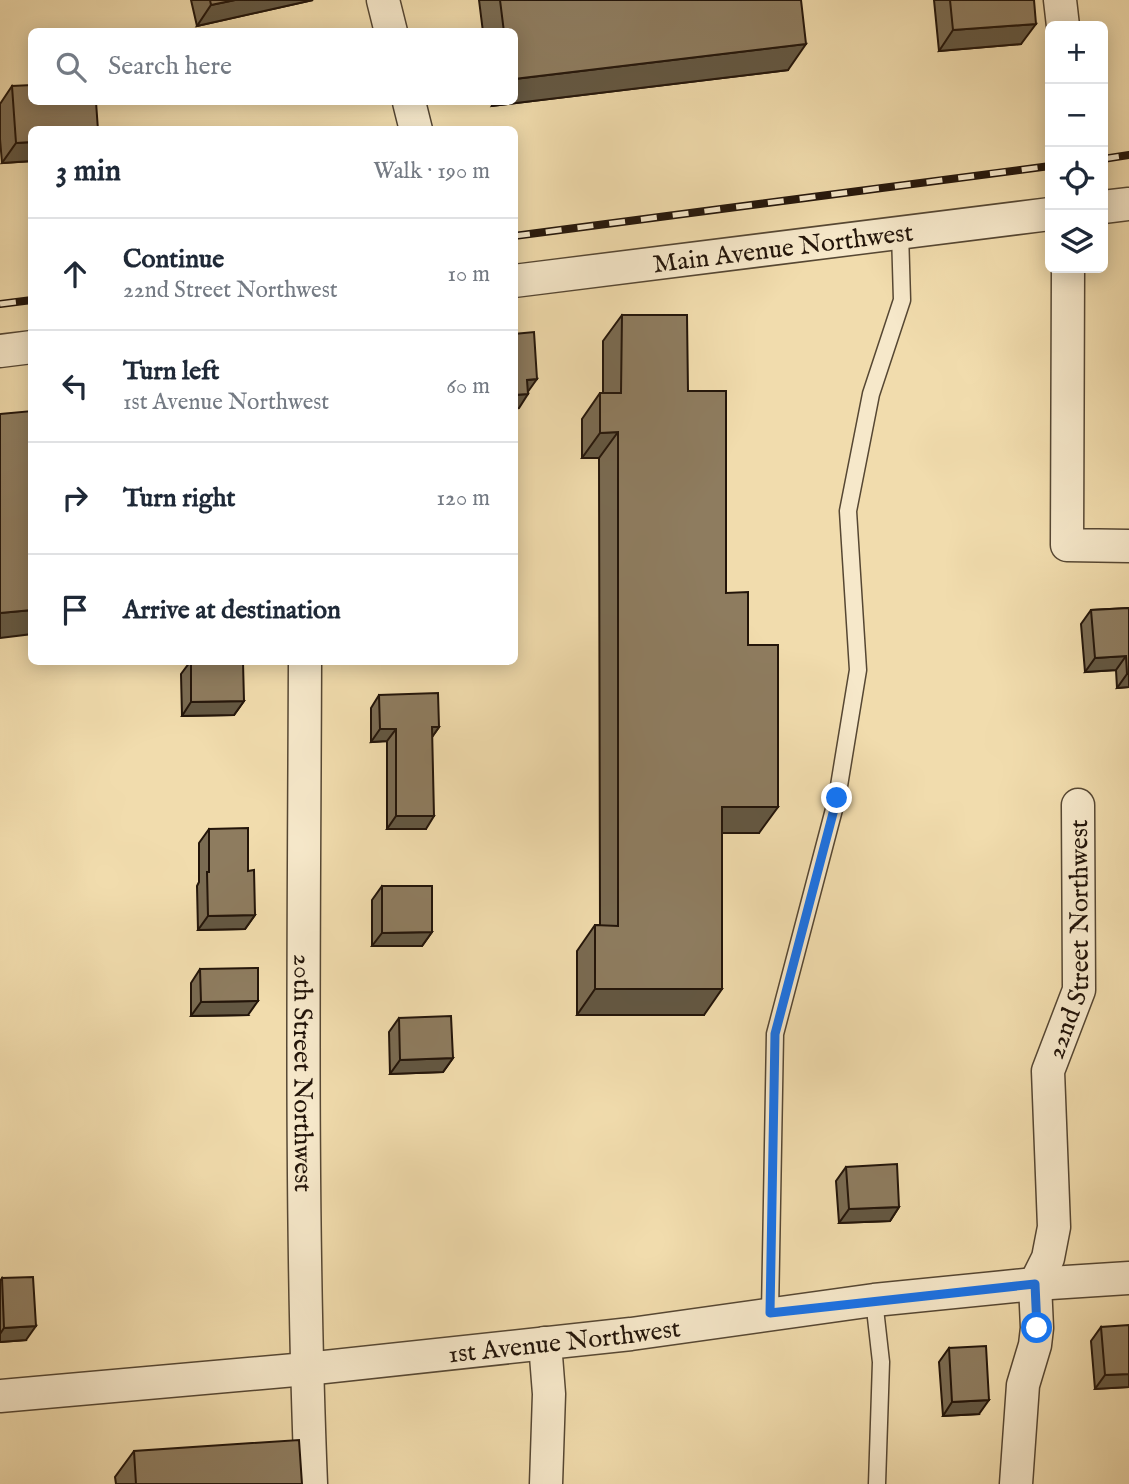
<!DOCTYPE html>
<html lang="en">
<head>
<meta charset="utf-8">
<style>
  :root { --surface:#fff; --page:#f2f2f3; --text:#1f2937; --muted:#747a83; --line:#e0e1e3 }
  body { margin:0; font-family:"IM FELL English",serif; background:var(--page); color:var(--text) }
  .controls { position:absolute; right:21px; top:21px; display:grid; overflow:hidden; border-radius:10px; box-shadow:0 4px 18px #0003 }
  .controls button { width:63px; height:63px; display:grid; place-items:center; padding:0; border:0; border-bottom:2px solid var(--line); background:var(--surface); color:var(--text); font:35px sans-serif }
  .stop { position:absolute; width:21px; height:21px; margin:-16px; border:5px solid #1a73e8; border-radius:50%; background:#fff }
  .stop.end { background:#1a73e8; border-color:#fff; box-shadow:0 2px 7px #0008 }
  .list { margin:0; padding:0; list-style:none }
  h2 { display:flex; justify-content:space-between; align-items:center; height:91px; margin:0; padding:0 28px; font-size:30px }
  h2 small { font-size:23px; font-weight:400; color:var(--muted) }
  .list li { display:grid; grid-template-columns:46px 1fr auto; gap:21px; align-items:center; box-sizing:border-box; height:112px; padding:0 28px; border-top:2px solid var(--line) }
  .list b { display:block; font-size:26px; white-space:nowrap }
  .list p { margin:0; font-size:23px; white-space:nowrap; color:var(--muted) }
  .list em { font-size:23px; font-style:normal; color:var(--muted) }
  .icon { flex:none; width:38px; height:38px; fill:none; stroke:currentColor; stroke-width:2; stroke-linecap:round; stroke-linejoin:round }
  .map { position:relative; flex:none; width:1129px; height:1484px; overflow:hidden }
  .search { position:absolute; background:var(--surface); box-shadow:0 4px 18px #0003; left:28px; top:28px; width:490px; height:77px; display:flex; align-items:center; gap:18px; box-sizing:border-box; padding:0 24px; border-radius:10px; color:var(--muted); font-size:26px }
  .panel { position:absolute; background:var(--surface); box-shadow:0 4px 18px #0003; left:28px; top:126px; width:490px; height:539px; border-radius:10px }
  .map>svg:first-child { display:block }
</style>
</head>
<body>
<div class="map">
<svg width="1129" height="1484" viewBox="0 0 1129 1484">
  <rect width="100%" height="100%" fill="#f1dcad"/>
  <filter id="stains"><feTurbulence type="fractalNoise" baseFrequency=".00286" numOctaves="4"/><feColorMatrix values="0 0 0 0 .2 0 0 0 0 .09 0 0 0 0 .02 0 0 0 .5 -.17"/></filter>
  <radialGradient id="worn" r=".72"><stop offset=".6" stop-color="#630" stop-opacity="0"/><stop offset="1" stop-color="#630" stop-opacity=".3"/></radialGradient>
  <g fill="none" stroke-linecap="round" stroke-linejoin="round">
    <!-- service casing -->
    <g stroke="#564733" stroke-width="19">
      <path id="service" d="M 874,1300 L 881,1362 L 877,1484
        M 770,1313 L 775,1034 L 837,798 L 858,670 L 848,511 L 871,394 L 902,300 L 900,232"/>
    </g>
    <!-- minor casing -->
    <g stroke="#564733" stroke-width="35">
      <g id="minor">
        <path d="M 383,0 L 391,32"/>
        <path d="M 1060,0 L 1063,26"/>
        <path d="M 409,102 L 416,130"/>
        <path d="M 1103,207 L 1129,204"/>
        <path d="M 1068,268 L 1067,545 L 1129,546"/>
        <path id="s1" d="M 514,281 L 1050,214"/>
        <path d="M 0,351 L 32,347"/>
        <path id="s2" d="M 305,662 C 304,936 300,1210 311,1484"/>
        <path d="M 545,1343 L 549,1394 L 546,1484"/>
        <path id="s3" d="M 0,1396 L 306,1369 L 631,1334 L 874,1300 L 1035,1284 L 1129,1278"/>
        <path id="s4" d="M 1016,1484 L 1023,1385 L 1035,1345 L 1037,1328 L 1035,1284 L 1048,1258 L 1054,1227 L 1048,1071 L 1079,990 L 1078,805"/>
      </g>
    </g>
    <!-- service -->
    <use href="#service" stroke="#f6e8ca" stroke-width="16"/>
    <!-- minor -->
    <use href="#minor" stroke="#f6e8ca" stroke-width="32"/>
    <!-- rail casing -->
    <g stroke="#23150a" stroke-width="8">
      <path id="rail" d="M 1103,159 L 1129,155
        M 514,236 L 1050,166
        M 0,304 L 32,300"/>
    </g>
    <!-- rail -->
    <use href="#rail" stroke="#f6e8ca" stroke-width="5" stroke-dasharray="16" stroke-linecap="butt"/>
  </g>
  <!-- wall -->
  <path fill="#7a6b52" stroke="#23150a" stroke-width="2" d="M 191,0 L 313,0 L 197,26 Z
    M 479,0 L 801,0 L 788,70 L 492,106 L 491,102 L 514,102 L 514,32 L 483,32 Z
    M 934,0 L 1034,0 L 1021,44 L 939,51 Z
    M 12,86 L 32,130 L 32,161 L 2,163 L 0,139 L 0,104 Z
    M 622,315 L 688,391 L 726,593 L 748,645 L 759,833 L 722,833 L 704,1015 L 577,1015 L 577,951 L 595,925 L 600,925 L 599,458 L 582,458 L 582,419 L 600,393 L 603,393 L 603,341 Z
    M 1129,608 L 1129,687 L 1117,688 L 1116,670 L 1085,672 L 1081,624 L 1091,610 Z
    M 190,662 L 244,701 L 234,715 L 182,716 L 181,674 Z
    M 379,695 L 439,727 L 432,737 L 426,829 L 387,829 L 387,741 L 371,742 L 371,708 Z
    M 209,829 L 248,871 L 255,915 L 245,929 L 198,930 L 197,886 L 199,882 L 199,843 Z
    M 382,886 L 432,932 L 422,946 L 372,946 L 372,900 Z
    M 200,969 L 248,1015 L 191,1016 L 191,983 Z
    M 399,1018 L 453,1058 L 443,1072 L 390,1074 L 389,1032 Z
    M 846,1167 L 899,1207 L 890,1221 L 839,1223 L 836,1181 Z
    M 2,1278 L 26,1340 L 0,1342 L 0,1281 Z
    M 1101,1327 L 1129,1387 L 1095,1389 L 1091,1341 Z
    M 949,1348 L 979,1414 L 943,1416 L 939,1362 Z
    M 134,1451 L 302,1484 L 116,1484 L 115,1477 Z"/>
  <!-- shaded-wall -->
  <path fill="#635742" stroke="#23150a" stroke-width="2" d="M 235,0 L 313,0 L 197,26 L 211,5 Z
    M 1036,24 L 1021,44 L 939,51 L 953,30 Z
    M 806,44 L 788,70 L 492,106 L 495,102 L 514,102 L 514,79 Z
    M 32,142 L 32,161 L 2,163 L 16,143 Z
    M 537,379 L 527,393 L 527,380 Z
    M 528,394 L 519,408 L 514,409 L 514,395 Z
    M 618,432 L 599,458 L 582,458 L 600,433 Z
    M 32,610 L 32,634 L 0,638 L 0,613 Z
    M 1126,656 L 1116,670 L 1085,672 L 1095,658 Z
    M 1127,674 L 1129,674 L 1129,687 L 1117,688 Z
    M 244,701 L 234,715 L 182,716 L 191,702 Z
    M 432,727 L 439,727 L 430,740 Z
    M 380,729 L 396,729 L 387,741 L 371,742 Z
    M 722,807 L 778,807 L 759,833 L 704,833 Z
    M 396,816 L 434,816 L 426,829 L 387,829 Z
    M 255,915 L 245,929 L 198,930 L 208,916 Z
    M 432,932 L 422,946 L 372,946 L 382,933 Z
    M 595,989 L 722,989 L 704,1015 L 577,1015 Z
    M 258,1001 L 248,1015 L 191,1016 L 201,1002 Z
    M 453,1058 L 443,1072 L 390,1074 L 400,1060 Z
    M 899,1207 L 890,1221 L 839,1223 L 849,1209 Z
    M 36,1326 L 26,1340 L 0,1342 L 0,1334 L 4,1328 Z
    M 1129,1374 L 1129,1387 L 1095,1389 L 1105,1375 Z
    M 989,1400 L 979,1414 L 943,1416 L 952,1402 Z"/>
  <!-- building -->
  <path fill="#8e7c5f" stroke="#23150a" stroke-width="2" d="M 210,0 L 235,0 L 211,5 Z
    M 500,0 L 801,0 L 806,44 L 514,79 L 514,32 L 504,32 Z
    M 950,0 L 1034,0 L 1036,24 L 953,30 Z
    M 32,85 L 32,102 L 96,102 L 98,130 L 32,130 L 32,142 L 16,143 L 12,86 Z
    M 622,315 L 687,315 L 688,391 L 726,391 L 726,593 L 748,592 L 748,645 L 778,645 L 778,807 L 722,807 L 722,989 L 595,989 L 595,925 L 618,926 L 618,432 L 600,433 L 600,393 L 621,393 Z
    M 534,332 L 537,379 L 527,380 L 528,394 L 514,395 L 514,334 Z
    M 32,411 L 32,610 L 0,613 L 0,414 Z
    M 1129,608 L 1129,674 L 1127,674 L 1126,656 L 1095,658 L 1091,610 Z
    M 191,662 L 243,662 L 244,701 L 191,702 Z
    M 438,693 L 439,727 L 432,727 L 434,816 L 396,816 L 396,729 L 380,729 L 379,695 Z
    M 248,828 L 248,871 L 254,870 L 255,915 L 208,916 L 207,872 L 209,872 L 209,829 Z
    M 382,886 L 432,886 L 432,932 L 382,933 Z
    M 258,968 L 258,1001 L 201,1002 L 200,969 Z
    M 451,1016 L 453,1058 L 400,1060 L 399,1018 Z
    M 897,1164 L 899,1207 L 849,1209 L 846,1167 Z
    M 33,1277 L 36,1326 L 4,1328 L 2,1278 Z
    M 1129,1325 L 1129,1374 L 1105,1375 L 1101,1327 Z
    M 986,1346 L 989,1400 L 952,1402 L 949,1348 Z
    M 299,1440 L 302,1484 L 136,1484 L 134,1451 Z"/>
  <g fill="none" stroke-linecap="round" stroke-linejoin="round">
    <!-- route -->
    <path stroke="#1a73e8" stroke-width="9" d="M 837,798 L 775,1034 L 770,1313 L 1035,1284 L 1037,1328"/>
  </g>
  <g text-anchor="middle" stroke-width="6" stroke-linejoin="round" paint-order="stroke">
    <!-- street labels -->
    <g font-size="26" fill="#23150a" stroke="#f6e8ca">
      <text dy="9" stroke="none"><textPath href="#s1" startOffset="271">Main Avenue Northwest</textPath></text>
      <text dy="9" stroke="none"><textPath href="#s4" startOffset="555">22nd Street Northwest</textPath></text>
      <text dy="9" stroke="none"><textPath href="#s2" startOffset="411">20th Street Northwest</textPath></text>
      <text dy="9" stroke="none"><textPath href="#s3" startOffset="567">1st Avenue Northwest</textPath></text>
    </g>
  </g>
  <rect width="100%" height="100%" filter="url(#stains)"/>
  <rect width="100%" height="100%" fill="url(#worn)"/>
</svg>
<div class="controls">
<button>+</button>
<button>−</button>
<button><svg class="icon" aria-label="locate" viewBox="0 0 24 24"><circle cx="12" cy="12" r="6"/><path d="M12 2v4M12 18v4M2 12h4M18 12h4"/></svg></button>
<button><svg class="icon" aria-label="layers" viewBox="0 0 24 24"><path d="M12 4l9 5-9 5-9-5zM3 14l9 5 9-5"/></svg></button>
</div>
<div class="stop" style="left:1037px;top:1328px"></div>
<div class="stop end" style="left:837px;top:798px"></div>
<div class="search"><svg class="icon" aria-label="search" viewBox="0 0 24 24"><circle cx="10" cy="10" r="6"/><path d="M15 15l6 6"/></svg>Search here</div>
<section class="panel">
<h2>3 min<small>Walk · 190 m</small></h2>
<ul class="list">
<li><svg class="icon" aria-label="ahead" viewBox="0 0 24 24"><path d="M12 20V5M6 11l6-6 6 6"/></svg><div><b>Continue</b><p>22nd Street Northwest</p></div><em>10 m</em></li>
<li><svg class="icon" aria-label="left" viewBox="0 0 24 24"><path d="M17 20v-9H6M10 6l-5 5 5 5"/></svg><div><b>Turn left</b><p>1st Avenue Northwest</p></div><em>60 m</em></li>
<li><svg class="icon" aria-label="right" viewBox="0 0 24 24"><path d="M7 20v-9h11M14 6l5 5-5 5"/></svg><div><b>Turn right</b></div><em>120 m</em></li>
<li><svg class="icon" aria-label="arrive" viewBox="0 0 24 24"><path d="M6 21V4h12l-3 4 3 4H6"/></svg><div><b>Arrive at destination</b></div></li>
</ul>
</section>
</div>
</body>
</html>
